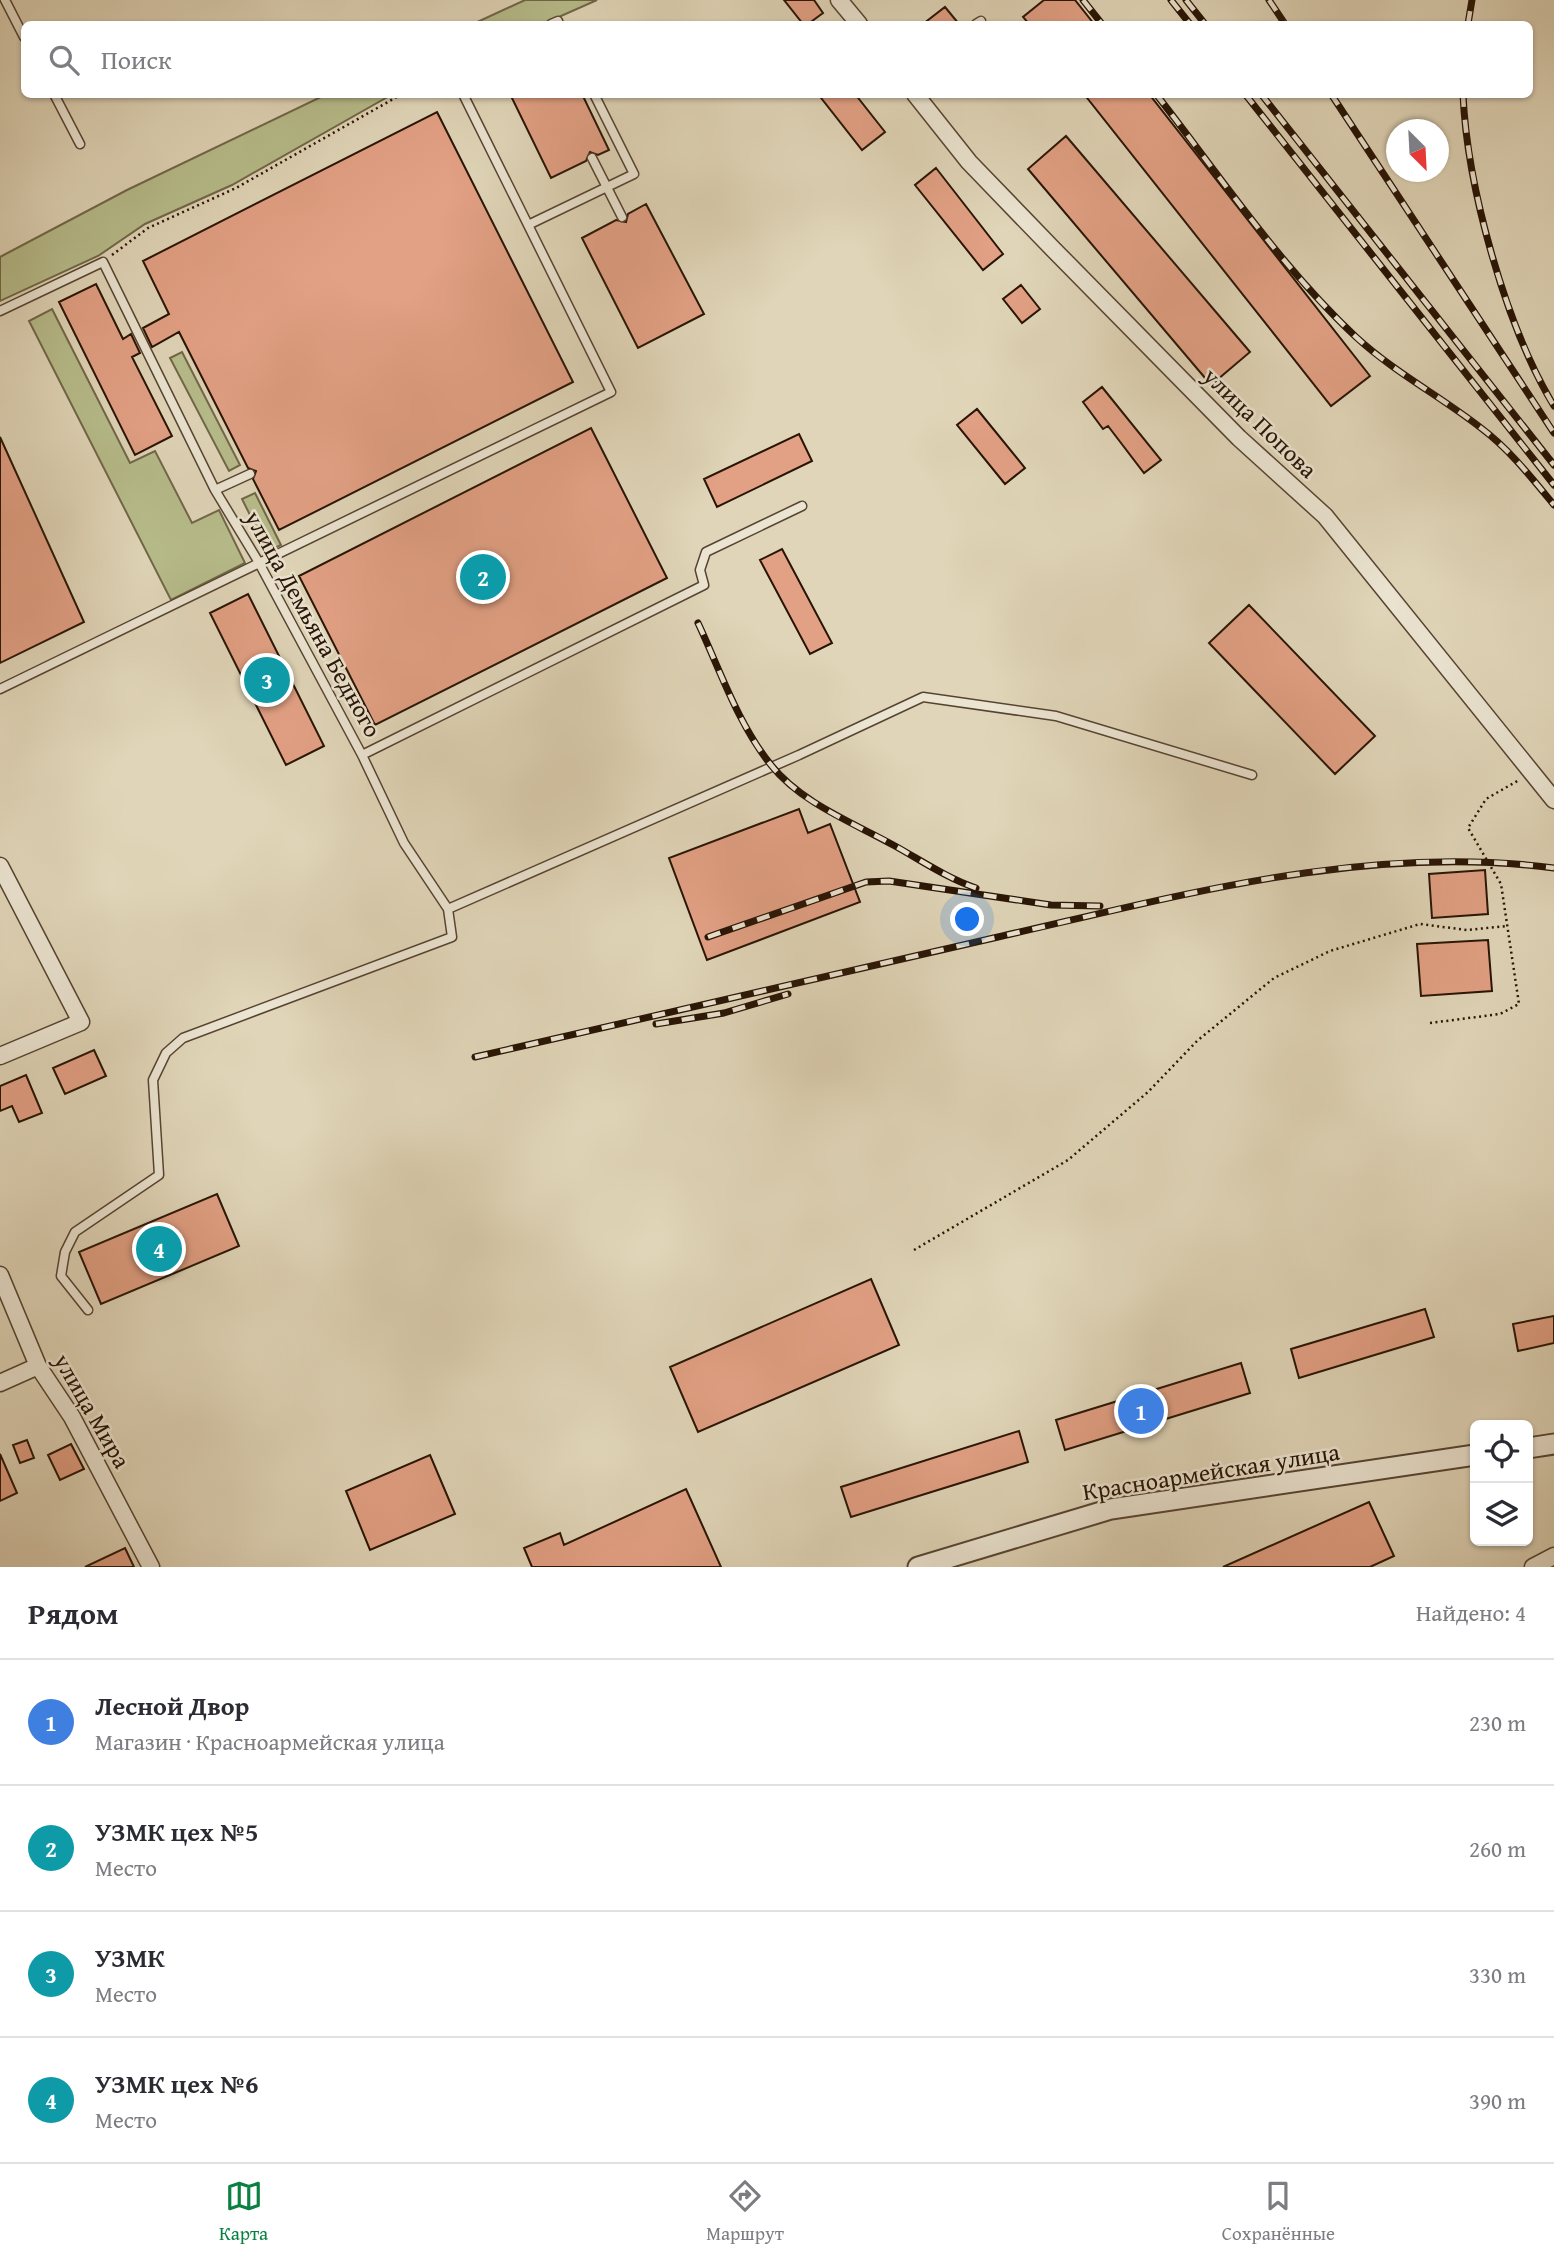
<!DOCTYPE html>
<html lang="ru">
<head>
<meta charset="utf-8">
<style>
  :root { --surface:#fff; --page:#f2f2f3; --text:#2b2b33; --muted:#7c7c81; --line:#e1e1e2; --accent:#0b8043 }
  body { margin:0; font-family:"Gentium Book Plus",serif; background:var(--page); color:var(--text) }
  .controls { position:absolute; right:21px; bottom:21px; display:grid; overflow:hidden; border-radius:10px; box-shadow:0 2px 5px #0004 }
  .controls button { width:63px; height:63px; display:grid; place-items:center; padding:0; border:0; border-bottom:2px solid var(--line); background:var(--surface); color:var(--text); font:35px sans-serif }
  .compass { position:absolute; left:1386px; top:119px; width:63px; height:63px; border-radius:50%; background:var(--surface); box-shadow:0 2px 5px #0004; rotate:156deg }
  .you { position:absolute; left:968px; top:920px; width:24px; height:24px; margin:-18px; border:5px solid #fff; border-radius:50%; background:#1a73e8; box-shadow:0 0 0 10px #1a73e833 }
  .badge { display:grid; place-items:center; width:46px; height:46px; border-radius:50%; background:var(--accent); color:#fff; font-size:23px; font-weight:700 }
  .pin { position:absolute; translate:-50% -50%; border:4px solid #fff; box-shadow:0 2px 7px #0006 }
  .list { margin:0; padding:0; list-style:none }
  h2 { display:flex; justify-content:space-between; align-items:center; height:91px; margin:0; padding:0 28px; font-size:30px }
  h2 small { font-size:23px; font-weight:400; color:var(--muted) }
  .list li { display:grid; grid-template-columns:46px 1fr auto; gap:21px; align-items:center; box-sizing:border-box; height:126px; padding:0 28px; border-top:2px solid var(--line) }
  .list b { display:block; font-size:26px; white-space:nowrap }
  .list p { margin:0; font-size:23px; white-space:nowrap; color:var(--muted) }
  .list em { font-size:23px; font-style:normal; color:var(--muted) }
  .icon { flex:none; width:38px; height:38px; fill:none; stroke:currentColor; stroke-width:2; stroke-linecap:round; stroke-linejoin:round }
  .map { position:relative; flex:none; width:1554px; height:1567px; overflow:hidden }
  .search { position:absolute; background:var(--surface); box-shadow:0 2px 5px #0004; left:21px; right:21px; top:21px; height:77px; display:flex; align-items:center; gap:18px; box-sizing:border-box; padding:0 24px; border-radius:10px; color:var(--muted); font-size:26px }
  .sheet { height:595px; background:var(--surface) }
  nav { display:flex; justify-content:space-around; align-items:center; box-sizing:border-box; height:98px; border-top:2px solid var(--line); background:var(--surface); font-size:19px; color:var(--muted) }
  nav a { display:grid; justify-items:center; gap:4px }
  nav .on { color:var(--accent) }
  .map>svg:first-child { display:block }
</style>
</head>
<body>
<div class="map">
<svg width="1554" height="1567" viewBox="0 0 1554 1567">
  <rect width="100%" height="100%" fill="#e0d5b8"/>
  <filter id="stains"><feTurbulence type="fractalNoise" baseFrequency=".00286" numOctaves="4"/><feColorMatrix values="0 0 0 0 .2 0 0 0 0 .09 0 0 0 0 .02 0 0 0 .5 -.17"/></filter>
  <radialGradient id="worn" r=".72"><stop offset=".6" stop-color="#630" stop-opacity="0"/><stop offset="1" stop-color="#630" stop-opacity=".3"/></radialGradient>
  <!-- green -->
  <path fill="#b7bc8b" stroke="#706848" stroke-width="2" d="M 525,0 L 597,0 L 543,24 L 473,24 Z
    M 327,94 L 391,95 L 232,185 L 145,224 L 98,256 L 0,301 L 0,257 L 127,190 Z
    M 52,309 L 130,463 L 155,451 L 192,523 L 219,510 L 245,563 L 171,600 L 29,321 Z
    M 182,352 L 240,465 L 229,471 L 170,358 Z
    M 255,493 L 281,545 L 268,551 L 242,499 Z"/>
  <!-- building -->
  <path fill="#e2a084" stroke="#281405" stroke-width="2" d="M 784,0 L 814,0 L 823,13 L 808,24 L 803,24 Z
    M 1044,0 L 1075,0 L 1094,24 L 1029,24 L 1023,17 Z
    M 945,7 L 959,24 L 923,24 Z
    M 510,94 L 582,94 L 609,150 L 598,155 L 590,152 L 586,161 L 551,178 Z
    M 818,94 L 855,94 L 885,132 L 862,150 Z
    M 1084,94 L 1149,94 L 1370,376 L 1331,406 Z
    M 437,112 L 573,382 L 279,530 L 253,479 L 256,471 L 248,468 L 179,332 L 152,347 L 143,328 L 169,314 L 143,261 Z
    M 1066,136 L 1250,352 L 1211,385 L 1028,169 Z
    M 936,168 L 1003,254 L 983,270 L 915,185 Z
    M 646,204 L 704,314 L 638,348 L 582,238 L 616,220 L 626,222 L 628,214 Z
    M 96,284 L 123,339 L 131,334 L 140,353 L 132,357 L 172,436 L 135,455 L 59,302 Z
    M 1021,285 L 1040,309 L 1022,323 L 1003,299 Z
    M 1102,387 L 1161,460 L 1144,473 L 1108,426 L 1103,429 L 1083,402 Z
    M 977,409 L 1025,468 L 1005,484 L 957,425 Z
    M 591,428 L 667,578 L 375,725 L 299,576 Z
    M 799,434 L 812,461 L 717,507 L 704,479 Z
    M 0,437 L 84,622 L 0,663 Z
    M 782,549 L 832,643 L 810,654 L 760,560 Z
    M 248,594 L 324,746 L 286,765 L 210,613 Z
    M 1249,605 L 1375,736 L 1335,774 L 1209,643 Z
    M 799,809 L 808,833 L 830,824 L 860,902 L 707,960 L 669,858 Z
    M 1485,870 L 1488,914 L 1432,918 L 1429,874 Z
    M 1488,940 L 1492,991 L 1421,996 L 1417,944 Z
    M 94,1050 L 106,1076 L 65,1094 L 53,1068 Z
    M 26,1075 L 42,1113 L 19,1122 L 12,1106 L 0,1111 L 0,1086 Z
    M 217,1194 L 239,1246 L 101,1304 L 79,1252 Z
    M 871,1279 L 899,1345 L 698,1432 L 670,1367 Z
    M 1425,1309 L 1434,1337 L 1299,1378 L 1291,1349 Z
    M 1554,1316 L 1554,1343 L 1518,1351 L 1513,1324 Z
    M 1241,1363 L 1250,1393 L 1065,1450 L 1056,1420 Z
    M 1019,1431 L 1028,1462 L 851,1517 L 841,1487 Z
    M 27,1440 L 34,1458 L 20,1463 L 13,1445 Z
    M 71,1444 L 84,1469 L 60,1480 L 48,1455 Z
    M 0,1454 L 17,1493 L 0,1501 Z
    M 430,1455 L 455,1514 L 370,1550 L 346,1491 Z
    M 686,1489 L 721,1567 L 532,1567 L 524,1548 L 560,1533 L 564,1545 Z
    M 1369,1502 L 1394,1556 L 1370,1567 L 1223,1567 Z
    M 125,1548 L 134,1567 L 85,1567 Z"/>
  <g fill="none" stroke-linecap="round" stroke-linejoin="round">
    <!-- service casing -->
    <g stroke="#564432" stroke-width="11">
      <path id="service" d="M 5,0 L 24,37
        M 551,24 L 558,21 L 559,24
        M 976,24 L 981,21
        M 54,94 L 80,144
        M 592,158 L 622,217
        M 528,225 L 634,174 L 594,94
        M 0,311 L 103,262 L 215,490 L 258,561 L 362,755 L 704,585 L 700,570 L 706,552 L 802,506
        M 215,490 L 250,474
        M 0,689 L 611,392 L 463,94
        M 362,755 L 404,843 L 448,909
        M 88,1310 L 61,1276 L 65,1252 L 75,1232 L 159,1175 L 153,1080 L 166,1053 L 183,1038 L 452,937 L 448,909 L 799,755 L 923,697 L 1056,716 L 1252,775"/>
    </g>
    <!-- minor casing -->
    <g stroke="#564432" stroke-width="19">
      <path id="minor" d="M 839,0 L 859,24
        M 915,94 L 969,162 L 1053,249 L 1239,438 L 1325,516 L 1554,800
        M 0,866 L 81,1022 L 0,1056
        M 0,1275 L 38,1366 L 72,1417 L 151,1567
        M 0,1383 L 38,1366
        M 1533,1567 L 1554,1556"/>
    </g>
    <!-- tertiary casing -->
    <g stroke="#564432" stroke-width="23">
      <path id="tertiary" d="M 1528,1448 L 1554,1444
        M 918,1567 L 1111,1509 L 1475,1455"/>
    </g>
    <!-- path -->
    <path stroke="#281405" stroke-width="2.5" stroke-dasharray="2 3.5" stroke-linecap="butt" d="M 112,255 L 148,228 L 236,188 L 402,94
      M 1430,1023 L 1500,1014 L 1519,1004 L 1501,884 L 1468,828 L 1486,799 L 1519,780
      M 914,1250 L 1068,1160 L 1148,1092 L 1197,1041 L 1274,978 L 1330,951 L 1420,924 L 1467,930 L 1507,926"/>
    <!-- service -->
    <use href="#service" stroke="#ebe4d1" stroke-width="8"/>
    <!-- minor -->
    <use href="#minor" stroke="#ebe4d1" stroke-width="16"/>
    <!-- tertiary -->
    <use href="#tertiary" stroke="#ebe4d1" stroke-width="19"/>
    <!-- rail casing -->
    <g stroke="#281405" stroke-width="7">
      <path id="rail" d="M 1083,0 L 1102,24
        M 1171,0 L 1190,24
        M 1186,0 L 1205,24
        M 1269,0 L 1285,24
        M 1468,24 L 1472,0
        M 1156,94 C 1220,176 1280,266 1356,337 C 1394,372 1440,396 1481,428 C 1509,449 1531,477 1554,505
        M 1245,94 L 1554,485
        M 1261,94 L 1554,465
        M 1331,94 L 1554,433
        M 1463,94 C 1467,187 1506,327 1554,406
        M 698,623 C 720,670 738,724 771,765 C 801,803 854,823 895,846 C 922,861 947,878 976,888
        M 708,937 L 866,882 L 889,881 L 1051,905 L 1100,906
        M 656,1024 L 724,1013 L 788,994
        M 475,1057 C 649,1017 823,977 998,937 C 1179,896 1366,843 1554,868"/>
    </g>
    <!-- rail -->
    <use href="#rail" stroke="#ebe4d1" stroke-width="4.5" stroke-dasharray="13" stroke-linecap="butt"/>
  </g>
  <g text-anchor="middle" stroke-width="5" stroke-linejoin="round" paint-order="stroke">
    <!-- street labels -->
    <g font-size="24" fill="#281405" stroke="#ebe4d1">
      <text transform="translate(1260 423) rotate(44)" y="8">улица Попова</text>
      <text transform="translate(313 624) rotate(61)" y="8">улица Демьяна Бедного</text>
      <text transform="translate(92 1411) rotate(60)" y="8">улица Мира</text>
      <text transform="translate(1211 1472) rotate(-9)" y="8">Красноармейская улица</text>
    </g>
  </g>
  <rect width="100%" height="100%" filter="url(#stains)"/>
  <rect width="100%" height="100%" fill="url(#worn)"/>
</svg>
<div class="controls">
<button><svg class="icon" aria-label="locate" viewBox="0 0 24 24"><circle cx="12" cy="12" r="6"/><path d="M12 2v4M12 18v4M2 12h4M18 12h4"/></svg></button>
<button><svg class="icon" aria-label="layers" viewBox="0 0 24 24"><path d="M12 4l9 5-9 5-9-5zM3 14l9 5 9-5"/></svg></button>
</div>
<svg class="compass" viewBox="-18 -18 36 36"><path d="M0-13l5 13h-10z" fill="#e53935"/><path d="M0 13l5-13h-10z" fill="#7c7c81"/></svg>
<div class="you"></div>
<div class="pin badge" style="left:1141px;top:1411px;background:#3f7fe0">1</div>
<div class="pin badge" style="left:483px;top:577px;background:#0f9aa8">2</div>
<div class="pin badge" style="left:267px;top:680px;background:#0f9aa8">3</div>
<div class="pin badge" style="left:159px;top:1249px;background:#0f9aa8">4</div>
<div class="search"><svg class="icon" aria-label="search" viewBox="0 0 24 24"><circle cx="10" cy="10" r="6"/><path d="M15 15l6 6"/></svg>Поиск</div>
</div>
<section class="sheet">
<h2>Рядом<small>Найдено: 4</small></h2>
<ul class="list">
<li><span class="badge" style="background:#3f7fe0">1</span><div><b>Лесной Двор</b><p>Магазин · Красноармейская улица</p></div><em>230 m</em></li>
<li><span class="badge" style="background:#0f9aa8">2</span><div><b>УЗМК цех №5</b><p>Место</p></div><em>260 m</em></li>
<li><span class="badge" style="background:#0f9aa8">3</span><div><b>УЗМК</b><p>Место</p></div><em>330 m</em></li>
<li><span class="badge" style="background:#0f9aa8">4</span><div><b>УЗМК цех №6</b><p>Место</p></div><em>390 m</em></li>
</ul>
</section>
<nav>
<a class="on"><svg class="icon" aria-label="map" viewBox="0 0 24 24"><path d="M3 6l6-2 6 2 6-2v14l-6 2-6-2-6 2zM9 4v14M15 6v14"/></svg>Карта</a>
<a><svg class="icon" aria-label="directions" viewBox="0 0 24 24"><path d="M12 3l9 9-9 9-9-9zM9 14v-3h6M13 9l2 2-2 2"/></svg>Маршрут</a>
<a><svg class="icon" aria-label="saved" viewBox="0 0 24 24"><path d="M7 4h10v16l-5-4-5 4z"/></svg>Сохранённые</a>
</nav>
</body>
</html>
